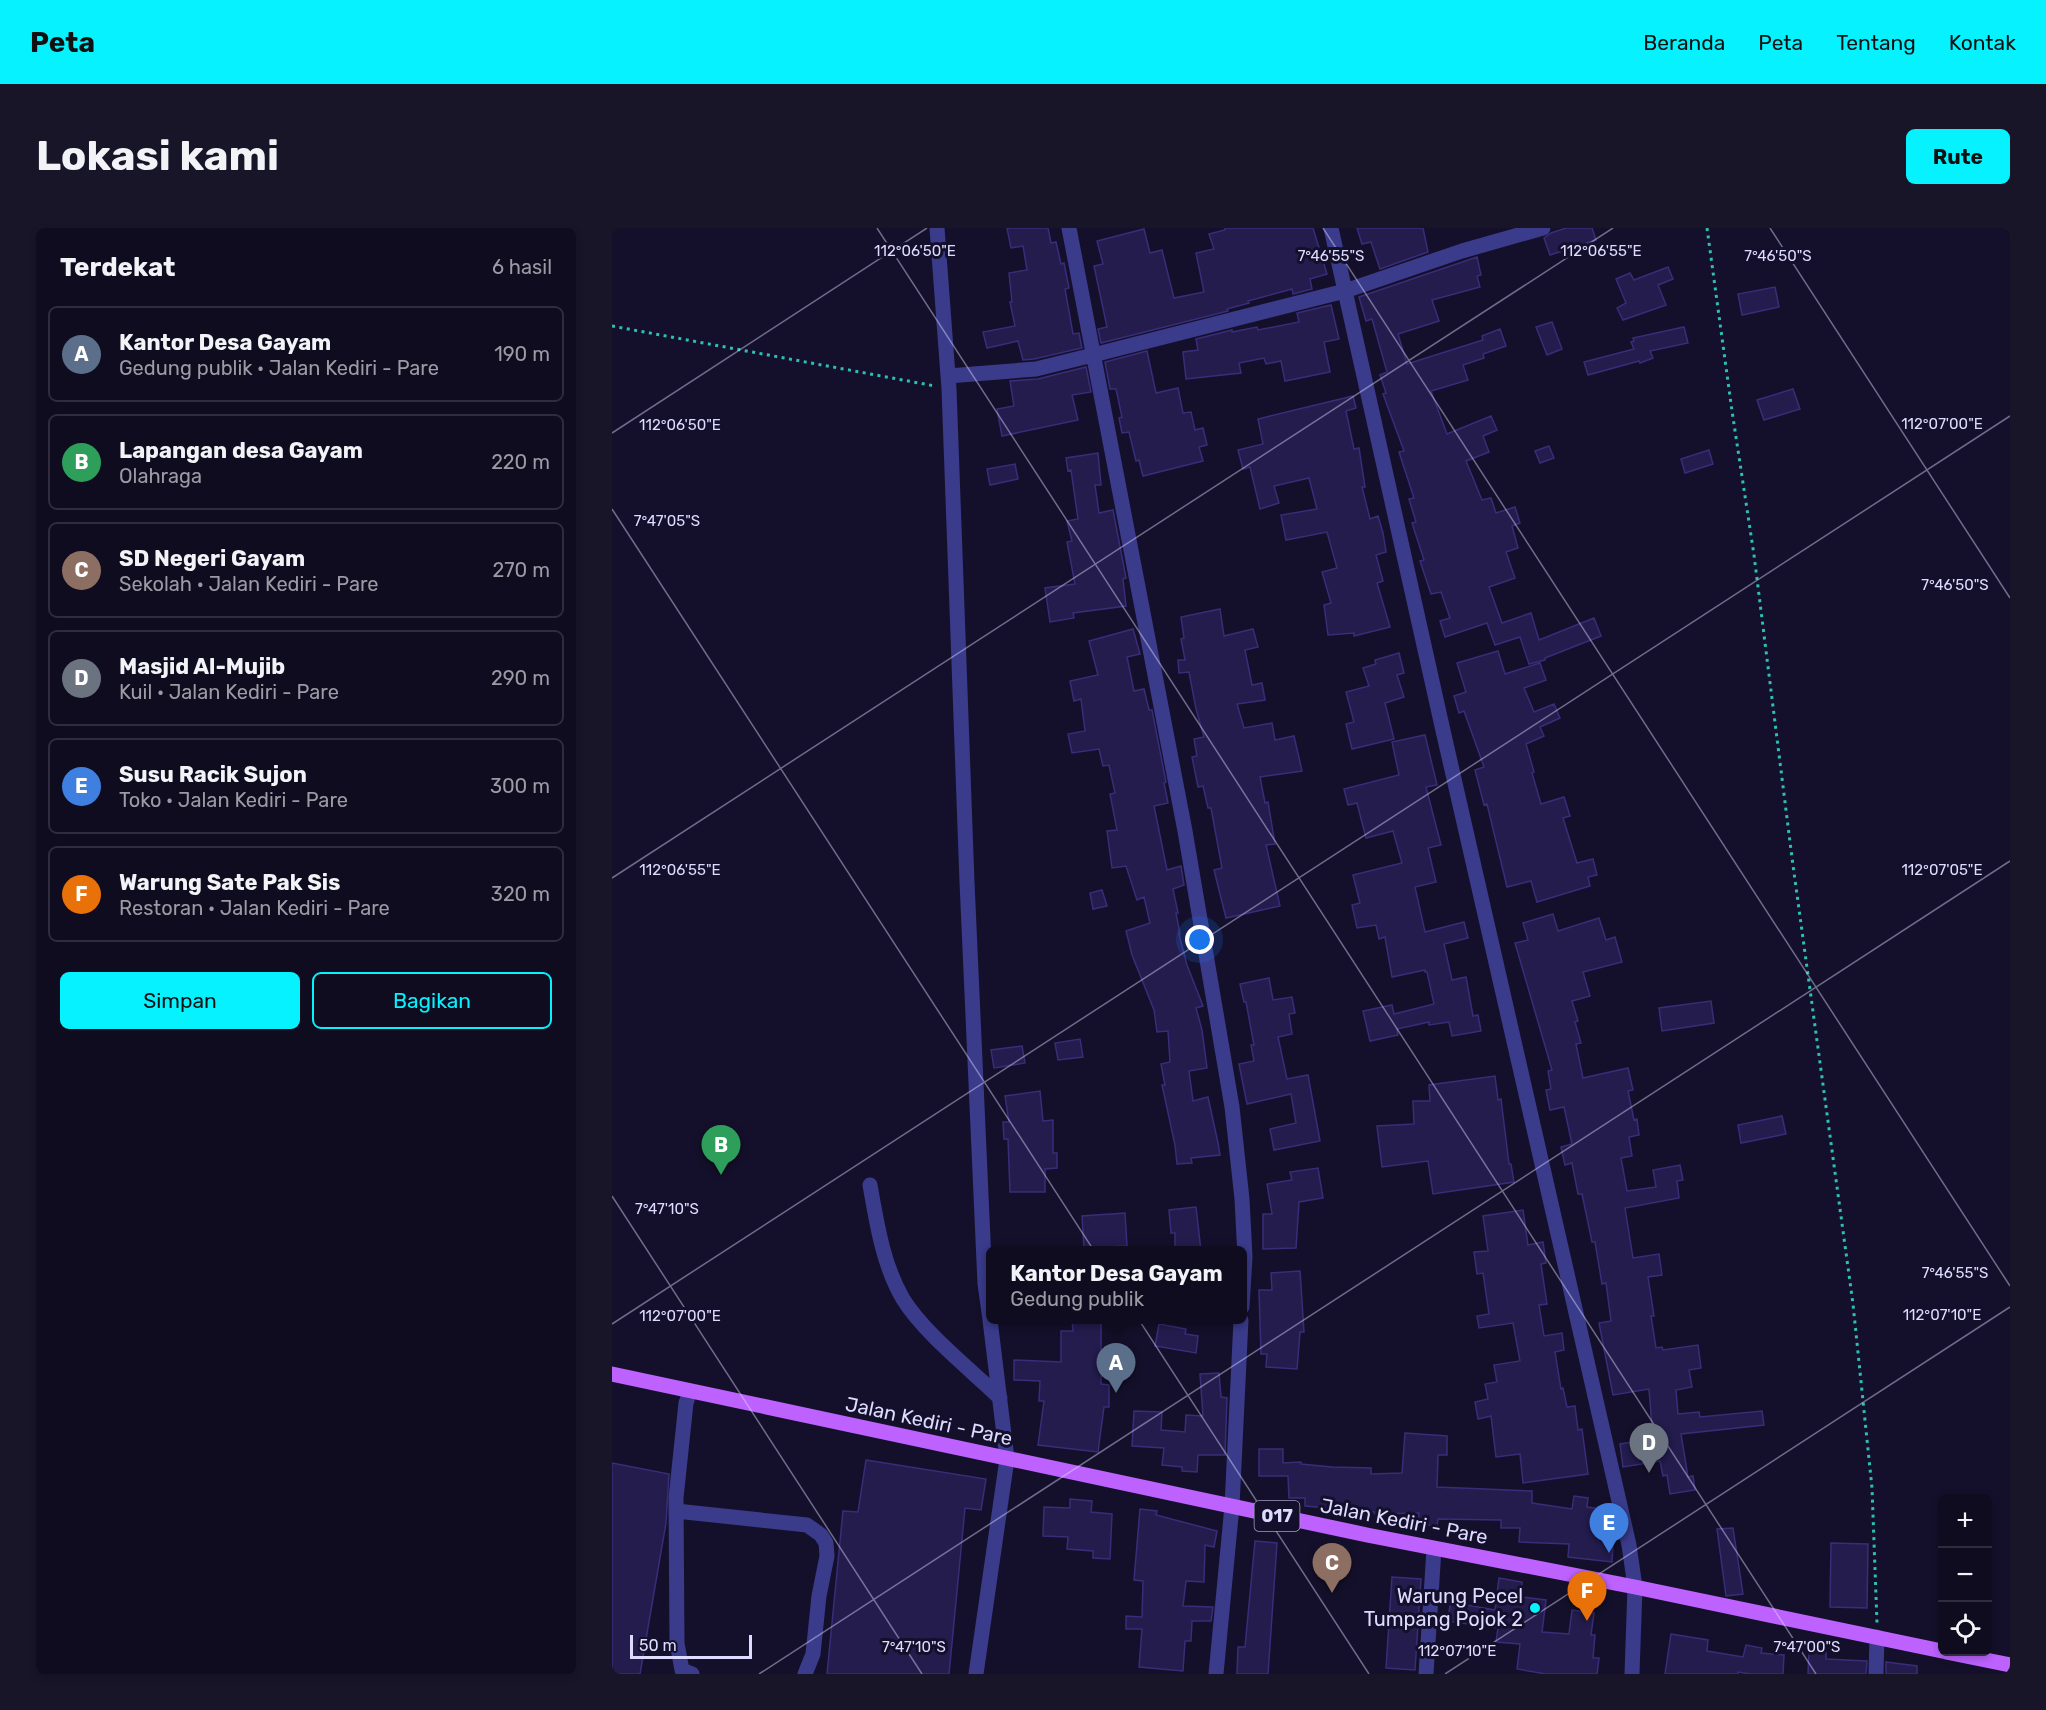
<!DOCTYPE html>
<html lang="id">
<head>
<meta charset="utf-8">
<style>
  :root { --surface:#0f0c20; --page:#181529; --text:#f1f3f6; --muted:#9b9ba5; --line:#2f2c3e; --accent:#07f2ff }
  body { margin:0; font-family:Rubik,sans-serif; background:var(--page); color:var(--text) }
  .controls { position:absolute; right:18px; bottom:18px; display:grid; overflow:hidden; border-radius:9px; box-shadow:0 3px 9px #0003 }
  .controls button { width:54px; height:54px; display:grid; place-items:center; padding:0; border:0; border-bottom:2px solid var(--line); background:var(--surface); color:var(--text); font:30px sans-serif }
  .scale { position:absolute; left:18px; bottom:15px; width:122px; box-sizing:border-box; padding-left:6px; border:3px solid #dddbff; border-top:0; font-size:16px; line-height:21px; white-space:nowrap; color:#dddbff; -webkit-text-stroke:4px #14102b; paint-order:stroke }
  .you { position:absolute; left:588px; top:712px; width:21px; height:21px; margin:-15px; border:4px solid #fff; border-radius:50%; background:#1a73e8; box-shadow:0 0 0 9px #1a73e833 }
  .badge { display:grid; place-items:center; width:39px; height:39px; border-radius:50%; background:var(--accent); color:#fff; font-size:20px; font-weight:700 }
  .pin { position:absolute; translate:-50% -50px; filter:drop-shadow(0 2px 3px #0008) }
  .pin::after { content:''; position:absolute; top:32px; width:21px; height:18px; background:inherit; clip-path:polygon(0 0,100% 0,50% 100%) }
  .popup { position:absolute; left:374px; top:1018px; width:261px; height:78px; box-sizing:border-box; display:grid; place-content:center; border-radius:9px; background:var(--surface); filter:drop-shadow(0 2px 4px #0005); font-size:20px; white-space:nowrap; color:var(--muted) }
  .popup b { font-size:22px; color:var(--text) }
  .popup::after { content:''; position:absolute; left:50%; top:100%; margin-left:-12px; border:12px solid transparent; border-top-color:var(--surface) }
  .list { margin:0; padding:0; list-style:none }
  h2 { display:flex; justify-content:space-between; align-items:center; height:78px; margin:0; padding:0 24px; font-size:26px }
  h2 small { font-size:20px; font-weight:400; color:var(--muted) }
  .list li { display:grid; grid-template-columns:39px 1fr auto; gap:18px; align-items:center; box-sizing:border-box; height:96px; margin:0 12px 12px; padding:0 12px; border:2px solid var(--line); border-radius:9px }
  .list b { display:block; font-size:22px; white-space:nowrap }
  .list p { margin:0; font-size:20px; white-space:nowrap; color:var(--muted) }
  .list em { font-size:20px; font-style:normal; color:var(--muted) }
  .actions { display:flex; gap:12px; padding:18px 24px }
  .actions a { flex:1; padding:14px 0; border:2px solid var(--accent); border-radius:9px; text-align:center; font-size:21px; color:var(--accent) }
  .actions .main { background:var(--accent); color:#111 }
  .icon { flex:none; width:33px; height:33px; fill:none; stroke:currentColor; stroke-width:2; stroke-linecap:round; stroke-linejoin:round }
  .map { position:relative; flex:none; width:1398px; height:1446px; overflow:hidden; border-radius:9px }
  header { display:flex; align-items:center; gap:36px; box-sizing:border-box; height:84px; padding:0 30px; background:var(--accent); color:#111 }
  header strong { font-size:28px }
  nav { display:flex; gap:33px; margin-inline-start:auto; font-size:21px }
  .intro { display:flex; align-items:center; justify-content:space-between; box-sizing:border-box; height:144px; padding:0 36px }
  h1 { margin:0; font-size:42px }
  .button { padding:15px 27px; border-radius:9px; background:var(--accent); color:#111; font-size:21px; font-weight:700 }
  main { display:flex; gap:36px; padding:0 36px }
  aside { flex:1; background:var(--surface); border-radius:9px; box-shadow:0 3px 9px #0003 }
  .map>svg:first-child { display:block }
</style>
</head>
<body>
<header>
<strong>Peta</strong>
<nav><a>Beranda</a><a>Peta</a><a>Tentang</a><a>Kontak</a></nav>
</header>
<div class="intro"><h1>Lokasi kami</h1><a class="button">Rute</a></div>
<main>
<aside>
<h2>Terdekat<small>6 hasil</small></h2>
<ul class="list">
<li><span class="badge" style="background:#5c6f8a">A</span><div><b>Kantor Desa Gayam</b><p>Gedung publik · Jalan Kediri - Pare</p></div><em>190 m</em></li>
<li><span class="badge" style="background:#2e9e5b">B</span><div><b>Lapangan desa Gayam</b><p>Olahraga</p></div><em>220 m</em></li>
<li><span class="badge" style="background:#8d6e63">C</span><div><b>SD Negeri Gayam</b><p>Sekolah · Jalan Kediri - Pare</p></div><em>270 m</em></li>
<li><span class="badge" style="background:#6b7280">D</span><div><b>Masjid Al-Mujib</b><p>Kuil · Jalan Kediri - Pare</p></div><em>290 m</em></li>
<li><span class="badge" style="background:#3f7fe0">E</span><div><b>Susu Racik Sujon</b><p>Toko · Jalan Kediri - Pare</p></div><em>300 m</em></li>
<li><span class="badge" style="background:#e8710a">F</span><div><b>Warung Sate Pak Sis</b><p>Restoran · Jalan Kediri - Pare</p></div><em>320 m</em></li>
</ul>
<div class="actions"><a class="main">Simpan</a><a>Bagikan</a></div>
</aside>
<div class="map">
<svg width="1398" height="1446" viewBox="0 0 1398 1446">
  <rect width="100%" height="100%" fill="#14102b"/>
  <!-- building -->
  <path fill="#231c4d" stroke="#392d79" stroke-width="1.5" d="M 395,0 L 436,0 L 439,15 L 444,14 L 449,36 L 452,35 L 457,60 L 453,61 L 461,106 L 467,105 L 470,120 L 422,131 L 411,132 L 406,113 L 375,120 L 371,104 L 403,98 L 398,74 L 400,74 L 397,45 L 415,42 L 411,18 L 399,20 Z
    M 613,0 L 701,0 L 715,46 L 698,51 L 700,61 L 681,66 L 680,61 L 636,73 L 637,75 L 615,81 L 616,83 L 489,115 L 486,101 L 495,99 L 482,38 L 491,36 L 485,13 L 532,1 L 538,25 L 550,22 L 562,70 L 592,64 L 584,25 L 602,21 L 597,6 L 613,2 Z
    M 745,0 L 811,0 L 816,24 L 768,41 L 759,14 L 750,16 Z
    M 954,0 L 980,0 L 984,12 L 938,27 L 932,10 L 939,5 Z
    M 865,29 L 869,47 L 865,48 L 868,59 L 820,72 L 827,93 L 786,106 L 795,136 L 871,112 L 870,108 L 888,101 L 894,118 L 871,126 L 872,130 L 851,137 L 856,152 L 819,163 L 835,206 L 879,188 L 885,202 L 871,208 L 877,224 L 854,233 L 870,272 L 879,270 L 884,285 L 903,279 L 908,295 L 900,298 L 906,320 L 894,324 L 903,350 L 877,359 L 890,395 L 919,385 L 927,412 L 982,390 L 989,408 L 933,430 L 933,432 L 917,436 L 908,409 L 883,417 L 875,395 L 833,409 L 828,393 L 838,390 L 829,364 L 819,366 L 808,333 L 812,332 L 800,295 L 804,294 L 797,271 L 802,270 L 787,224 L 792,223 L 771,166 L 774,165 L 768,147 L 775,144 L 760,91 L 754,93 L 747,69 Z
    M 1056,39 L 1061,51 L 1046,57 L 1054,77 L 1011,92 L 1005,80 L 1014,75 L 1004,51 L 1018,45 L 1022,52 Z
    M 1163,59 L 1167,79 L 1130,87 L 1126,66 Z
    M 719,77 L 727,111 L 712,114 L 718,144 L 673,153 L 669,133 L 654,136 L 652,130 L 627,135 L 629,145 L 574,151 L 571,124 L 586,122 L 584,111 L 620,102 L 620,104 L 645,99 L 646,102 L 687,94 L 685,85 Z
    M 940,94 L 950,121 L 935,127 L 924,99 Z
    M 1072,99 L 1076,115 L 1038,123 L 1041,130 L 1028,135 L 1027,133 L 976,147 L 972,134 L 1022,121 L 1019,114 L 1022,113 L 1021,110 Z
    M 535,123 L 544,165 L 566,160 L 571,185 L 579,184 L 583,202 L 591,200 L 595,217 L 587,219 L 591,233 L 531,248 L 527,232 L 524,233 L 517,204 L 510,205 L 507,190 L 510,189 L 504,161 L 498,161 L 493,134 Z
    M 474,139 L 479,164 L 460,167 L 466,192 L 390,208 L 385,181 L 402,178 L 398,153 L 426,151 Z
    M 1181,161 L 1188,181 L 1152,192 L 1145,172 Z
    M 741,168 L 744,180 L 734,183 L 742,221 L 747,220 L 753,259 L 750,259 L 758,291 L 766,288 L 771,305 L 774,324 L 764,327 L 771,353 L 765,355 L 778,399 L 742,408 L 742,405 L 716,407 L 712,377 L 719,375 L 710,344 L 725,340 L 715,304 L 674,312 L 669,287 L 705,281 L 697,250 L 662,258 L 667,275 L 648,281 L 638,239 L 631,241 L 626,222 L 651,216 L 646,191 Z
    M 937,218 L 942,230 L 928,235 L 923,223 Z
    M 1097,222 L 1101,236 L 1073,245 L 1069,231 Z
    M 486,225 L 489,257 L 483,257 L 487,285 L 501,282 L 514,350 L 511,351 L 514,378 L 461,385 L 462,390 L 438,394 L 433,360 L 463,356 L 455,314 L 460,313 L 455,293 L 466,291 L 459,242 L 456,243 L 454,230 Z
    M 403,236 L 406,251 L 378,257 L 375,241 Z
    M 608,381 L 612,408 L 641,401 L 646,419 L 633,422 L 640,457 L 650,455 L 653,472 L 625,476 L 632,500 L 660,495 L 663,512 L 682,508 L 690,543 L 648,549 L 653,575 L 656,574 L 663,616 L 654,617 L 668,678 L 614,690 L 602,642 L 610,640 L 599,580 L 596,580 L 591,558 L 586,559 L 580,529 L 585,528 L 582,511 L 592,509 L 584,481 L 577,444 L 567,445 L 566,432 L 573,432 L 569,411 L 572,410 L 569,389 Z
    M 521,401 L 528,426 L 515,429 L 522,463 L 532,461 L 537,482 L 540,482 L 554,554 L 552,555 L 556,575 L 542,578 L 555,642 L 569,638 L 572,657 L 561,661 L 566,685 L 564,685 L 568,706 L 567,706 L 575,737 L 591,778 L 584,780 L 590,802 L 595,840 L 577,843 L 581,873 L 596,869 L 606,915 L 608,927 L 579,930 L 580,935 L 565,936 L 563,917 L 550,857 L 553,857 L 549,836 L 558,834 L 556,803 L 545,804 L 542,782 L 520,727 L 514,703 L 538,695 L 532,669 L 525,672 L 514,638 L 500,640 L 495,603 L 505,602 L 498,566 L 503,565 L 497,537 L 491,538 L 487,521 L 460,525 L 456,506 L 473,503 L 469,471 L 462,473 L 458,453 L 486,447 L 477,413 Z
    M 886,423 L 893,446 L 928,435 L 934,452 L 912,460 L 922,484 L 942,476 L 948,490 L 928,499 L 932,508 L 914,516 L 922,544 L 920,545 L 929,576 L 952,569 L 958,588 L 951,590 L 965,635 L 981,631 L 985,647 L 976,649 L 978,658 L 925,674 L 919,653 L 895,659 L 875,576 L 872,577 L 863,542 L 872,539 L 852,483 L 847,485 L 842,468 L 854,464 L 845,435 Z
    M 787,425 L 792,445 L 785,447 L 792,469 L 773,475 L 782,511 L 740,521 L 734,496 L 742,494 L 734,464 L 757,458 L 751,440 L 764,436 L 763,432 Z
    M 813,507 L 825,557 L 814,559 L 829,617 L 816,620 L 824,654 L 803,659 L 813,704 L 852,694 L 856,710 L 832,716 L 840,752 L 854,749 L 861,788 L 866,787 L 869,803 L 840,808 L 837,794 L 817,797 L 817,794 L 785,801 L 786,807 L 758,813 L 751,783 L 780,777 L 782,786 L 822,776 L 815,744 L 813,744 L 813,742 L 780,749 L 773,709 L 767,711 L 764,697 L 745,700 L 740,677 L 748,675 L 741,647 L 790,635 L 781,603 L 754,610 L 745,575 L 736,577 L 732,561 L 787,547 L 780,514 Z
    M 490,662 L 495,678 L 481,681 L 478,665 Z
    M 941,686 L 946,703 L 987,690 L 994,712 L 1003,709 L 1010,734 L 971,744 L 978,768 L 960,773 L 966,793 L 963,794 L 969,815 L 964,816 L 971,850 L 1016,840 L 1021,862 L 1016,863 L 1022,892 L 1025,891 L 1027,907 L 1017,909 L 1020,928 L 1009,930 L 1015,963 L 1044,959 L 1041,942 L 1068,937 L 1071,952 L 1065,953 L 1067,970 L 1013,980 L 1021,1030 L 1047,1026 L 1050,1047 L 1036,1049 L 1042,1088 L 1039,1088 L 1044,1120 L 1050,1119 L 1051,1122 L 1086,1117 L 1089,1140 L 1077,1142 L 1080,1159 L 1064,1162 L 1066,1186 L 1087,1184 L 1088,1189 L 1150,1183 L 1152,1197 L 1069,1206 L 1076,1249 L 1081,1248 L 1083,1262 L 1058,1266 L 1055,1247 L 1051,1248 L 1048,1233 L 1011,1239 L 1008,1216 L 1041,1211 L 1037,1161 L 1001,1167 L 987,1095 L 999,1093 L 994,1055 L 990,1056 L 983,1014 L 980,1014 L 970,966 L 966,966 L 960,935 L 953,937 L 949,919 L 960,916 L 952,879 L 938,882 L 934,862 L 939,861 L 936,843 L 940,842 L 903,715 L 916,712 L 911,695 Z
    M 657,750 L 661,772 L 680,769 L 683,785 L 677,786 L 680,806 L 666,809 L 675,851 L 696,847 L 708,913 L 662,922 L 658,901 L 684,895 L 679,866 L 635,876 L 627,836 L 642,833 L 639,817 L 642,817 L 634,774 L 632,774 L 628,756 Z
    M 1099,773 L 1102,795 L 1050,803 L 1047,780 Z
    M 468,811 L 471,829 L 446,832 L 443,815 Z
    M 410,818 L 413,835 L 382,840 L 379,822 Z
    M 883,848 L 886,872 L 889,871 L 897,936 L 899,936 L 902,954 L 821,966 L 816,933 L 770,939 L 765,898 L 802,896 L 801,873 L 818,873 L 817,857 Z
    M 428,863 L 431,893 L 441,892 L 441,925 L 445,925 L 445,940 L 433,941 L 433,964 L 398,964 L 396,911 L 392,911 L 391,894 L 397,894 L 393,868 Z
    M 1170,888 L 1174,906 L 1129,915 L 1126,897 Z
    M 706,940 L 711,970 L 687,974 L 684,1020 L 651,1021 L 651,986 L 660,986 L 655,956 L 680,952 L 678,944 Z
    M 584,979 L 589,1023 L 563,1023 L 563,1005 L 559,1005 L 557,982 Z
    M 911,982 L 916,1017 L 931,1014 L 934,1035 L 929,1036 L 935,1076 L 927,1077 L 932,1108 L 950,1105 L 952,1122 L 943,1124 L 949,1161 L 951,1160 L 955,1179 L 963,1178 L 966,1202 L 970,1201 L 976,1246 L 911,1255 L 908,1226 L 884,1229 L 879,1188 L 866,1191 L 863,1174 L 876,1171 L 873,1156 L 885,1154 L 882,1137 L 908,1133 L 901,1095 L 867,1100 L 865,1088 L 877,1086 L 871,1045 L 865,1046 L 862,1024 L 876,1023 L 871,988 Z
    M 513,985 L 515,1018 L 472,1020 L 470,988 Z
    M 688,1043 L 692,1104 L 688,1104 L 685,1141 L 654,1139 L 655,1126 L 649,1126 L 647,1062 L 660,1062 L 659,1045 Z
    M 460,1092 L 489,1092 L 489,1156 L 497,1157 L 497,1179 L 492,1179 L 486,1224 L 426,1217 L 432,1173 L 427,1173 L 428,1153 L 402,1152 L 402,1132 L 449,1134 L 449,1103 L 461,1103 Z
    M 547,1096 L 574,1101 L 573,1106 L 586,1108 L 584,1125 L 543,1118 Z
    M 607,1145 L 609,1169 L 615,1170 L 613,1227 L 586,1227 L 585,1244 L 570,1243 L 570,1239 L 550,1237 L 552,1220 L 520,1218 L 522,1183 L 550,1184 L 549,1202 L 573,1204 L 574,1187 L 591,1188 L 588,1146 Z
    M 793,1205 L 835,1208 L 835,1227 L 826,1227 L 825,1259 L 920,1263 L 920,1275 L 960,1281 L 962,1268 L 976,1270 L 975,1279 L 997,1282 L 994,1314 L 1001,1315 L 1000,1334 L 956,1329 L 957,1316 L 907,1314 L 908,1300 L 889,1300 L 889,1292 L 826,1291 L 825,1298 L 806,1296 L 807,1285 L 763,1286 L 762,1284 L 693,1278 L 693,1270 L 677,1270 L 676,1248 L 647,1248 L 647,1221 L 671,1221 L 671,1235 L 689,1234 L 689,1236 L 720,1239 L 759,1240 L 759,1246 L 790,1245 Z
    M 254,1232 L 374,1251 L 369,1282 L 353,1280 L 337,1446 L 215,1446 L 231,1283 L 246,1284 Z
    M 0,1235 L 57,1246 L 54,1295 L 28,1446 L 0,1446 Z
    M 458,1271 L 480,1273 L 479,1284 L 500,1286 L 498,1331 L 481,1330 L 481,1323 L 455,1321 L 456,1309 L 431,1308 L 432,1279 L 458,1280 Z
    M 528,1281 L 545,1283 L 544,1287 L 605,1303 L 602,1319 L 593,1317 L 592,1354 L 574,1353 L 571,1378 L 601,1379 L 599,1393 L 580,1393 L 579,1413 L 573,1413 L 571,1443 L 527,1439 L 530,1401 L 514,1401 L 514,1388 L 530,1389 L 531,1353 L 522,1352 Z
    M 1121,1300 L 1131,1366 L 1114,1368 L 1105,1301 Z
    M 643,1313 L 665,1315 L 656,1446 L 625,1446 L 626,1419 L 633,1419 Z
    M 1219,1315 L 1256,1316 L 1255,1380 L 1218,1379 Z
    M 780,1349 L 809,1351 L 803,1442 L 774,1440 Z
    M 887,1350 L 910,1354 L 909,1369 L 934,1372 L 930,1404 L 957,1406 L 960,1382 L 982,1385 L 979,1407 L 983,1407 L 981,1430 L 987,1430 L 985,1446 L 934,1446 L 905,1441 L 908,1416 L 884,1414 L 886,1400 L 835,1393 L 839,1374 L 883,1382 Z
    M 1059,1406 L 1096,1412 L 1095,1423 L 1131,1429 L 1134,1417 L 1150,1420 L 1149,1425 L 1172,1427 L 1171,1446 L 1139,1446 L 1126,1444 L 1126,1446 L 1053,1446 Z
    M 1197,1423 L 1214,1424 L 1214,1431 L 1255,1433 L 1254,1446 L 1196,1446 Z
    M 1274,1434 L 1305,1438 L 1305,1446 L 1274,1446 Z"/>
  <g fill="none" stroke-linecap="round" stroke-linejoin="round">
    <!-- path -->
    <path stroke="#2dc0b1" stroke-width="3" stroke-dasharray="3 4.5" stroke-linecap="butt" d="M 1095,0 L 1120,183 L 1142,327 L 1180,630 L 1241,1076 L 1260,1260 L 1265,1395
      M 0,98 L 323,158"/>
    <!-- minor -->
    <path stroke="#3a3b8b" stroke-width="15" d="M 325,0 L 337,161 L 355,654 L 373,1056 L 378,1091
      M 457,0 L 573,603 L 620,879 L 630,971 L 633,1029 L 630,1079
      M 719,0 L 832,507 L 1017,1317 L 1023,1359 L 1020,1446
      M 336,148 L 424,141 L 481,127 L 733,63 L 850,23 L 931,0
      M 258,957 C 265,996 271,1037 291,1071 C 312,1105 358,1141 388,1170
      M 78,1163 L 74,1175 L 64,1270 L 65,1415 L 70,1442 L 80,1446
      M 64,1283 L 195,1297 L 209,1307 L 214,1315 L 215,1328 L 207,1368 L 201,1426 L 193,1446
      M 364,1446 L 395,1231 L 378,1092
      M 604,1446 L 620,1278 L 629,1092
      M 814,1446 L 822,1321
      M 1264,1446 L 1265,1409"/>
    <!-- major -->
    <path stroke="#bd62ff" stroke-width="15" d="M 0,1146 L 755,1307 L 1023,1359 L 1330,1423
      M 1334,1424 L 1398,1437"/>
  </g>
  <!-- ticks -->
  <path fill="none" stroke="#dddbff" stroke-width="1.5" stroke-opacity="0.45" d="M 265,0 L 1204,1446M 711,0 L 1398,1058M 1158,0 L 1398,370M 0,205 L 315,0M 0,281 L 757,1446M 0,650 L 1001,0M 0,968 L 310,1446M 0,1096 L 1398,188M 147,1446 L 1398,633M 833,1446 L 1398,1079"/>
  <!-- markers -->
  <circle fill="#07f2ff" stroke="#14102b" stroke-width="2" cx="923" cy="1380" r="6"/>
  <g text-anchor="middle" stroke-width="6" stroke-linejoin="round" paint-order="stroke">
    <!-- shield labels -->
    <rect fill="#14102b" stroke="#a19ebf" stroke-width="1.5" x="642.5" y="1273" width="45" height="30" rx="4.5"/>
    <g font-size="18" font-weight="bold" fill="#dddbff">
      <text x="665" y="1294">017</text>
    </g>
    <!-- street labels -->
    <g font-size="20" fill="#dddbff" stroke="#14102b">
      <text transform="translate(317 1193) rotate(12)" y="7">Jalan Kediri - Pare</text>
      <text transform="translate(792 1293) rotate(11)" y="7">Jalan Kediri - Pare</text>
    </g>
    <!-- poi labels -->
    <g font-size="20" fill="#dddbff" stroke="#14102b" text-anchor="end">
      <text x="911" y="1375">Warung Pecel<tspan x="911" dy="23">Tumpang Pojok 2</tspan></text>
    </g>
  </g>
  <g font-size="15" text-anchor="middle" fill="#dddbff" stroke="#14102b" stroke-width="6" stroke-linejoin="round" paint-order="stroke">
    <text x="303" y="28">112°06'50"E</text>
    <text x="989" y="28">112°06'55"E</text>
    <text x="719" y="33">7°46'55"S</text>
    <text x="1166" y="33">7°46'50"S</text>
    <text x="1330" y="201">112°07'00"E</text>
    <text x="68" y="202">112°06'50"E</text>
    <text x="55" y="298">7°47'05"S</text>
    <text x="1343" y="362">7°46'50"S</text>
    <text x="1330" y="647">112°07'05"E</text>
    <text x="68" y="647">112°06'55"E</text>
    <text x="55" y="986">7°47'10"S</text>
    <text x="1343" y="1050">7°46'55"S</text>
    <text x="1330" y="1092">112°07'10"E</text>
    <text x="68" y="1093">112°07'00"E</text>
    <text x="302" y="1424">7°47'10"S</text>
    <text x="1195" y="1424">7°47'00"S</text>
    <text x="845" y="1428">112°07'10"E</text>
  </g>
</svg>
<div class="controls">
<button>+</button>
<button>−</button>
<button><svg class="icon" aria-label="locate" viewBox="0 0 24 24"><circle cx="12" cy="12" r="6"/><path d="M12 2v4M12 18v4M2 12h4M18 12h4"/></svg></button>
</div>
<div class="scale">50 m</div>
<div class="you"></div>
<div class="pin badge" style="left:504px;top:1165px;background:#5c6f8a">A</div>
<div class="popup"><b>Kantor Desa Gayam</b>Gedung publik</div>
<div class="pin badge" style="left:109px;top:947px;background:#2e9e5b">B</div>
<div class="pin badge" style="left:720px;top:1365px;background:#8d6e63">C</div>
<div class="pin badge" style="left:1037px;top:1245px;background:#6b7280">D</div>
<div class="pin badge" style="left:997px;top:1325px;background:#3f7fe0">E</div>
<div class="pin badge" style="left:975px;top:1393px;background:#e8710a">F</div>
</div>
</main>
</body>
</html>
